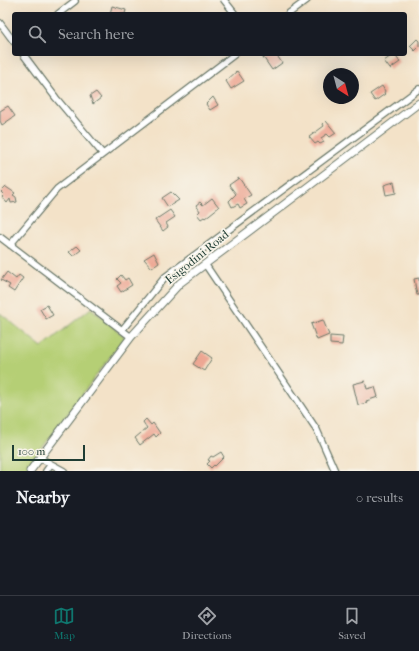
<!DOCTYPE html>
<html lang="en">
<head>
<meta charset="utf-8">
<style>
  :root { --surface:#171b24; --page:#20242c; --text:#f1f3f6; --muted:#9ea1a6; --line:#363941; --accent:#0f766e }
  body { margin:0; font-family:"IM FELL French Canon",serif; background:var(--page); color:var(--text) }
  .compass { position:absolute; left:323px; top:68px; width:36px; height:36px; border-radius:50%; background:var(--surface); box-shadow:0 4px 16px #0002; rotate:144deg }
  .scale { position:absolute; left:12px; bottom:10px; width:73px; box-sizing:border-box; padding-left:4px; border:2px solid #1f3d34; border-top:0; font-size:11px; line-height:14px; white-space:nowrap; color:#1f3d34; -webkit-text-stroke:3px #f7f3e8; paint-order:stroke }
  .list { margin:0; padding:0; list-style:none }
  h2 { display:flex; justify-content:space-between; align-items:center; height:52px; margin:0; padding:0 16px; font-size:17px }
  h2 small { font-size:13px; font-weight:400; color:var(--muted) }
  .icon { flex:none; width:22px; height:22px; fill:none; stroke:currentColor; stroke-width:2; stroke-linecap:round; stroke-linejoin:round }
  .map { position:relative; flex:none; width:419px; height:471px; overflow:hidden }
  .search { position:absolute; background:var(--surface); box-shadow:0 4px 16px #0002; left:12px; right:12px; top:12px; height:44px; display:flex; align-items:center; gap:10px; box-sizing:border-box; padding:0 14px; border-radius:4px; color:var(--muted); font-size:15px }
  .sheet { height:124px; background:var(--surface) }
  nav { display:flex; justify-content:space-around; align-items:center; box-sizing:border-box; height:56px; border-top:1px solid var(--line); background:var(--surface); font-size:11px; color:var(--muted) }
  nav a { display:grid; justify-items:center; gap:2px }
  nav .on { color:var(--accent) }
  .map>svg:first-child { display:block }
</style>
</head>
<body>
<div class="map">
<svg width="419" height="471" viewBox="0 0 419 471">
  <rect width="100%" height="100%" fill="#f7f3e8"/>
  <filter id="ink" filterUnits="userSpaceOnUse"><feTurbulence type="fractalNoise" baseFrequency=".025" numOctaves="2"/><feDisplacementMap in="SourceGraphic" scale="8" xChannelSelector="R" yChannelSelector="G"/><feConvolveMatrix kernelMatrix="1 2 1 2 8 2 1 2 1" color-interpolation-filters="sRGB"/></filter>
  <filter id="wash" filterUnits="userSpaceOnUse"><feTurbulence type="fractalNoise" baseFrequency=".012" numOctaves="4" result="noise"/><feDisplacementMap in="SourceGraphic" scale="16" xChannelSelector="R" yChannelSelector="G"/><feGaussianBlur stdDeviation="0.9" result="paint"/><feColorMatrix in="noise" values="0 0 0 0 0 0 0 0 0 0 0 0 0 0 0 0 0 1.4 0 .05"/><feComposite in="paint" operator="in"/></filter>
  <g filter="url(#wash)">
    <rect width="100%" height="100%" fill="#f3e2c8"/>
    <!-- green -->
    <path fill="#b5cf74" stroke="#6a8654" d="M 91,308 L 125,337 L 25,471 L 0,471 L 0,313 L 42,347 Z"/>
    <g id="blocks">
      <!-- building -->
      <path fill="#eda692" d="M 112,6 L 126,10 L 125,14 L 110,14 Z
        M 417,39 L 419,41 L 419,47 L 415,51 L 410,46 Z
        M 261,54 L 276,54 L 282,63 L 272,70 Z
        M 394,54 L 400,62 L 390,69 L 384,61 Z
        M 237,71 L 244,81 L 231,89 L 226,81 Z
        M 382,86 L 385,91 L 384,93 L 385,94 L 375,101 L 370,94 Z
        M 96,92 L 101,98 L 93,104 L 90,96 Z
        M 213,97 L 218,105 L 210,110 L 206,104 Z
        M 8,106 L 15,116 L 2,125 L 0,121 L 0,111 Z
        M 326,121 L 336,133 L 330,137 L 327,134 L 321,138 L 324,142 L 320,144 L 318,142 L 315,144 L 309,137 L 324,126 L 323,124 Z
        M 239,178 L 251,195 L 244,199 L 247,204 L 240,208 L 238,204 L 232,207 L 229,201 L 236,194 L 229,185 Z
        M 394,182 L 396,193 L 386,195 L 384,185 Z
        M 6,187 L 15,193 L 13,195 L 16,197 L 17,202 L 11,203 L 10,199 L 7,203 L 2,197 L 4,195 L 1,192 Z
        M 171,192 L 179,200 L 168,207 L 162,198 Z
        M 212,198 L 219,207 L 205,218 L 204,217 L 201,219 L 197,214 L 200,211 L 196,205 L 200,202 L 203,205 Z
        M 170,210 L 175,217 L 166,223 L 168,227 L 163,231 L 155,220 Z
        M 77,246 L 81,250 L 73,256 L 69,252 Z
        M 154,253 L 159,263 L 152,268 L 144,259 Z
        M 7,272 L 16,279 L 19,275 L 23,278 L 14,292 L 8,288 L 10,285 L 1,280 Z
        M 121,275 L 125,280 L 128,278 L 132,285 L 121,292 L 117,286 L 121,283 L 117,279 Z
        M 419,278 L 419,295 L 417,295 L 414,279 Z
        M 47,305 L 53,315 L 46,319 L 40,309 Z
        M 323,320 L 329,335 L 317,340 L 311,324 Z
        M 330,336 L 343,337 L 342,345 L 330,344 Z
        M 202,351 L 212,358 L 204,371 L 193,364 Z
        M 365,381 L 367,389 L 375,387 L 378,397 L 366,401 L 367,403 L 358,405 L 353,384 Z
        M 146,419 L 151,425 L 153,423 L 160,433 L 156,437 L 154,434 L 140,445 L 135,438 L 147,428 L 143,422 Z
        M 221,452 L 224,457 L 215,466 L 214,465 L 211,468 L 207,464 L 210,461 L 208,460 L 211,456 L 213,457 Z"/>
    </g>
  </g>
  <g filter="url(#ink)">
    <use href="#blocks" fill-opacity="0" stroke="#697768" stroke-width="1"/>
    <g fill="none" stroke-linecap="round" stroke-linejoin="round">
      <!-- minor casing -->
      <g stroke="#697768" stroke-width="8">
        <path id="minor" d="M 224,0 L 235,14
          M 58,14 L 75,1
          M 288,14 L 307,0
          M 0,23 L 14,42
          M 23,54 L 56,98 L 102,153
          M 0,237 L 131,337
          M 10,245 L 57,189 L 235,54
          M 205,264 L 317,430 L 335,471
          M 122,330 L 165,277 L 419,89
          M 40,458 L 64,471
          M 46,471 L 51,464"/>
      </g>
      <!-- major casing -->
      <g stroke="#697768" stroke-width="9">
        <path id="major" d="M 30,471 L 131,337 L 180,283 L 419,103"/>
      </g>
      <!-- minor -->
      <use href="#minor" stroke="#fff" stroke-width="5.5"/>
      <!-- major -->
      <use href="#major" stroke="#fff" stroke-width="7"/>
    </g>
  </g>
  <g text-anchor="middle" stroke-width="3.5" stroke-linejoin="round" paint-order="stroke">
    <!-- street labels -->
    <g font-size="12" fill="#1f3d34" stroke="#f7f3e8">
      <text transform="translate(197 257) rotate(-39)" y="4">Esigodini Road</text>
    </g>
  </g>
</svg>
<svg class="compass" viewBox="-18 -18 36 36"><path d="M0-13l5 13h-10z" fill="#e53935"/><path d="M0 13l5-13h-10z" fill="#9ea1a6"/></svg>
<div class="scale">100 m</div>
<div class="search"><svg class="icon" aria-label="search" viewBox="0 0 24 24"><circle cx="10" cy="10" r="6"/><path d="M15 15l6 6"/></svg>Search here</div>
</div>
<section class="sheet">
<h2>Nearby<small>0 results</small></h2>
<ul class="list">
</ul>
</section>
<nav>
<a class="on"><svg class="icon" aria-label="map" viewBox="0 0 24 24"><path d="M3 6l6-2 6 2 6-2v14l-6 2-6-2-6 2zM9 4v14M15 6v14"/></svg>Map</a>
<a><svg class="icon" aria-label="directions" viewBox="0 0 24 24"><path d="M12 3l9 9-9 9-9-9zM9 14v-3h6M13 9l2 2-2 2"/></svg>Directions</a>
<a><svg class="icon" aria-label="saved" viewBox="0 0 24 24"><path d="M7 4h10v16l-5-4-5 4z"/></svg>Saved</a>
</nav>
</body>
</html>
